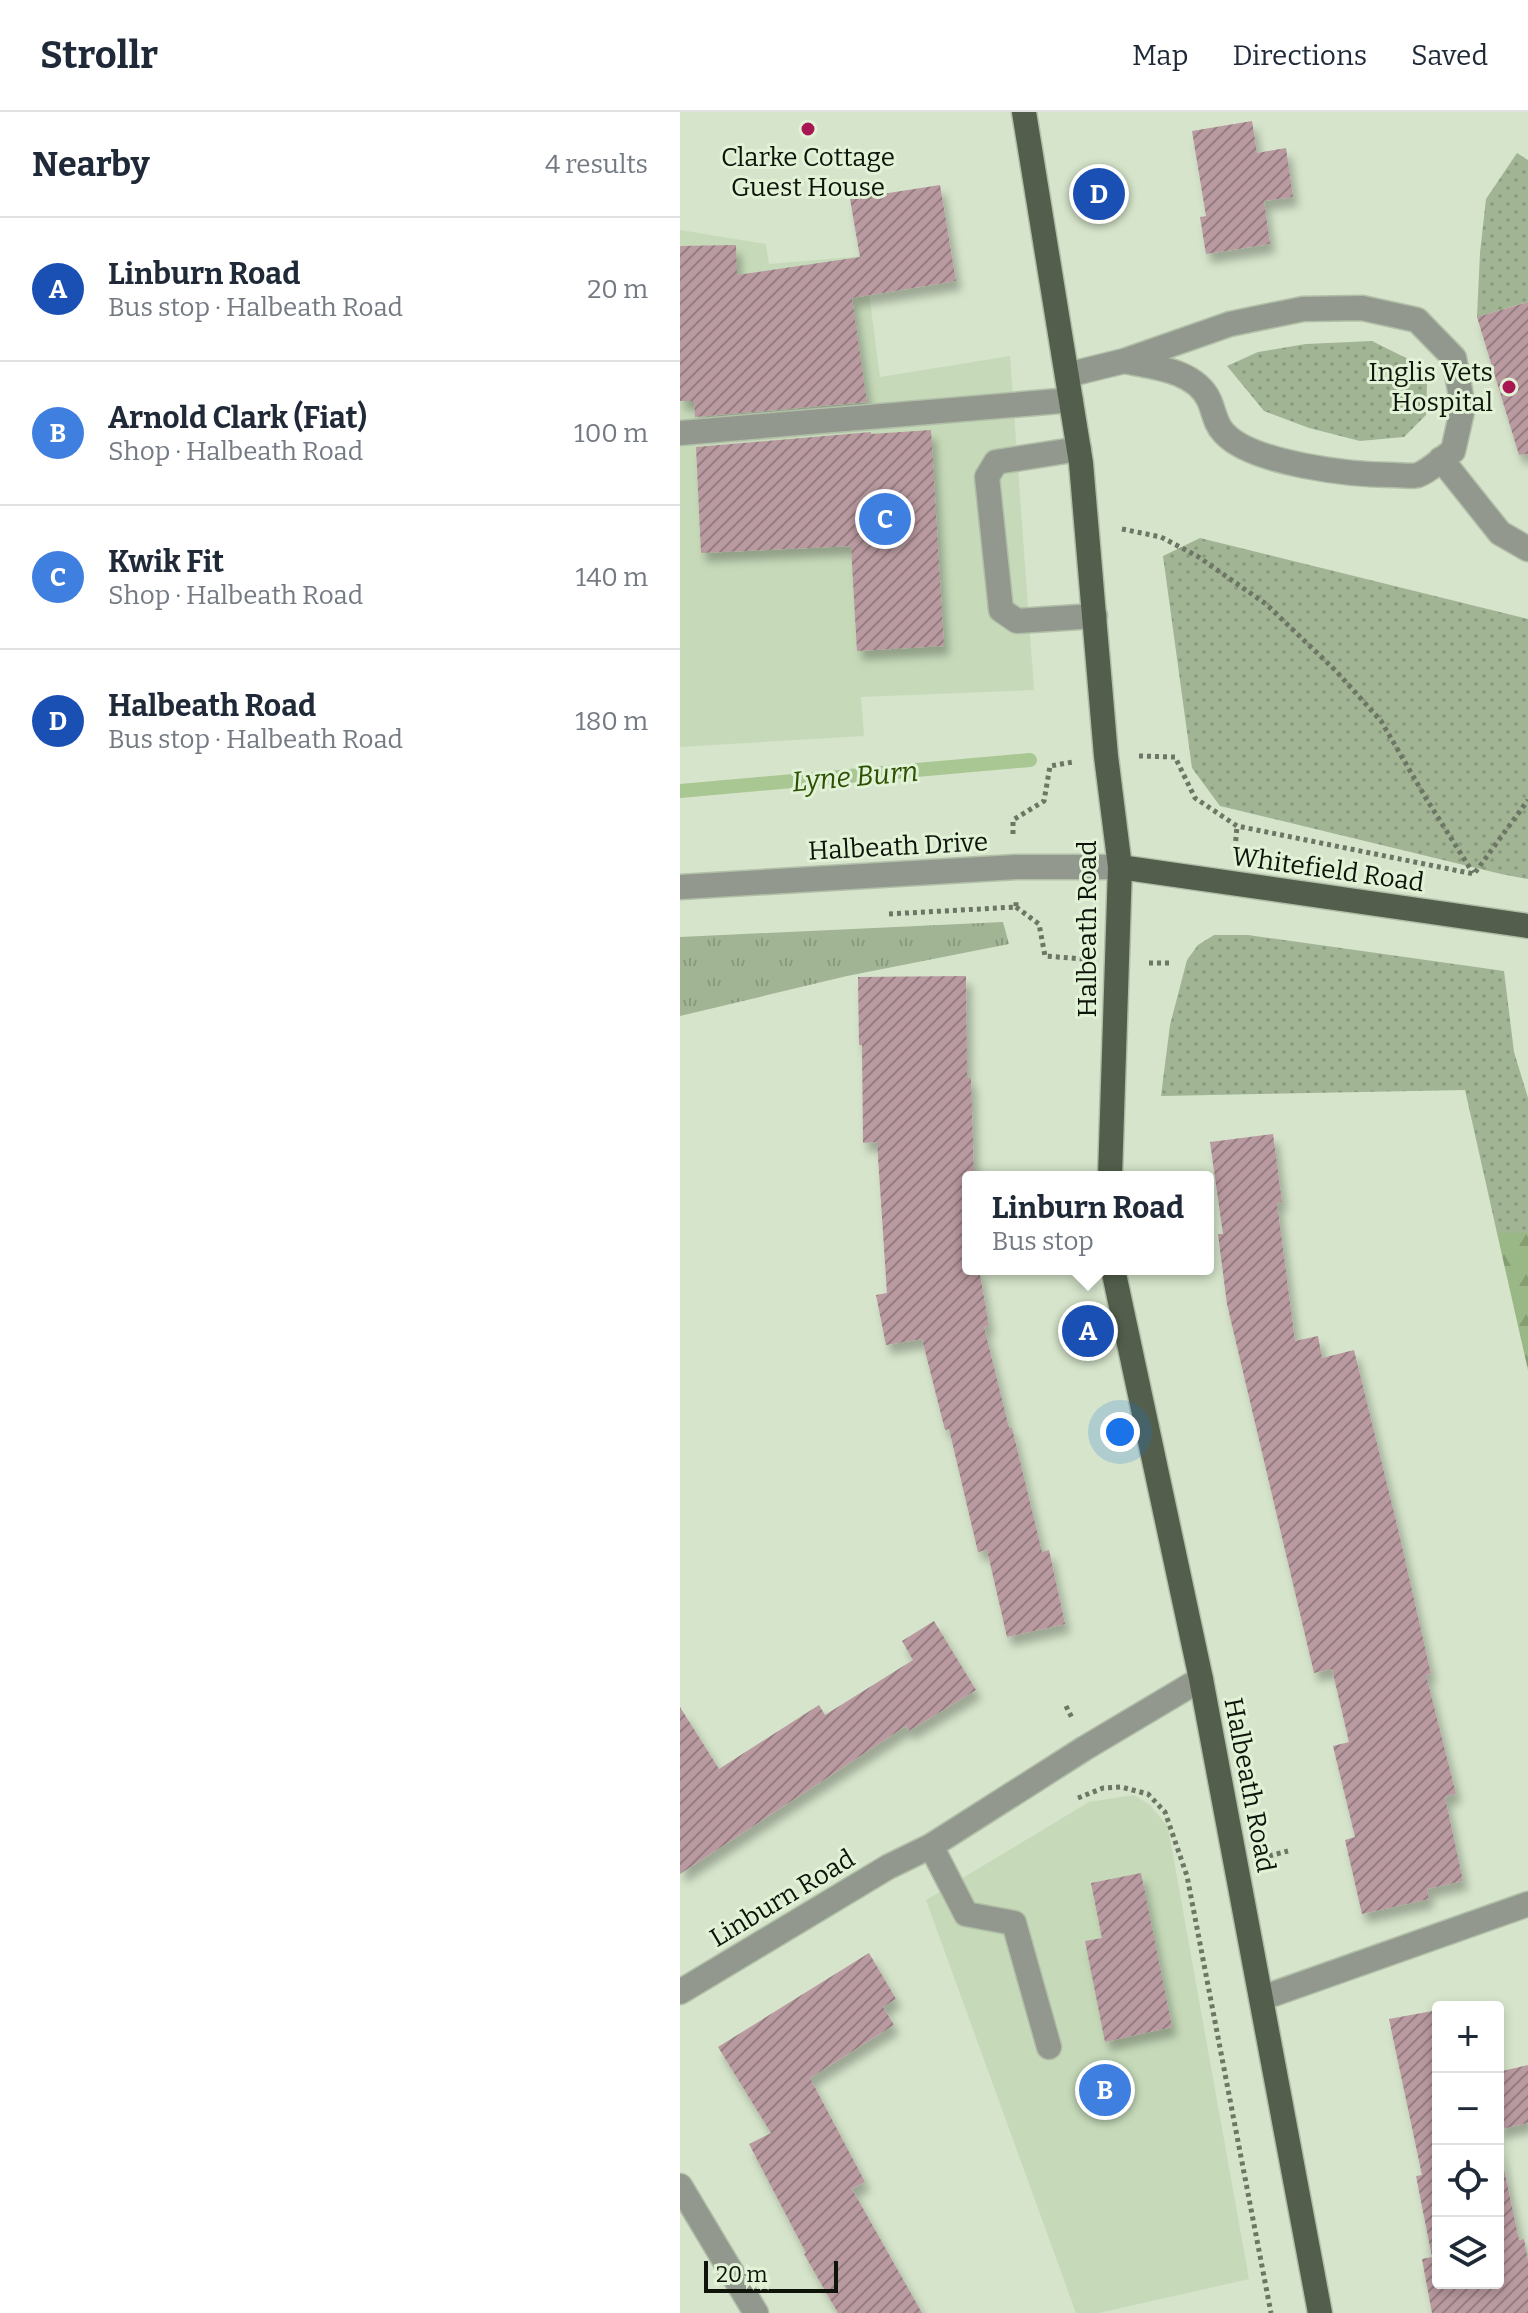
<!DOCTYPE html>
<html lang="en">
<head>
<meta charset="utf-8">
<style>
  :root { --surface:#fff; --page:#f2f2f3; --text:#1f2937; --muted:#747a83; --line:#e0e1e3; --accent:#2563eb }
  body { margin:0; font-family:Bitter,serif; background:var(--page); color:var(--text) }
  .controls { position:absolute; right:24px; bottom:24px; display:grid; overflow:hidden; border-radius:8px; box-shadow:0 4px 12px #0003 }
  .controls button { width:72px; height:72px; display:grid; place-items:center; padding:0; border:0; border-bottom:2px solid var(--line); background:var(--surface); color:var(--text); font:40px sans-serif }
  .scale { position:absolute; left:24px; bottom:20px; width:134px; box-sizing:border-box; padding-left:8px; border:4px solid #0f140b; border-top:0; font-size:22px; line-height:28px; white-space:nowrap; color:#0f140b; -webkit-text-stroke:6px #e2f2d7; paint-order:stroke }
  .you { position:absolute; left:440px; top:1320px; width:28px; height:28px; margin:-20px; border:6px solid #fff; border-radius:50%; background:#1a73e8; box-shadow:0 0 0 12px #1a73e833 }
  .badge { display:grid; place-items:center; width:52px; height:52px; border-radius:50%; background:var(--accent); color:#fff; font-size:26px; font-weight:700 }
  .pin { position:absolute; translate:-50% -50%; border:4px solid #fff; box-shadow:0 2px 8px #0006 }
  .popup { position:absolute; left:282px; top:1059px; width:252px; height:104px; box-sizing:border-box; display:grid; place-content:center; border-radius:8px; background:var(--surface); filter:drop-shadow(0 2px 6px #0005); font-size:26px; white-space:nowrap; color:var(--muted) }
  .popup b { font-size:30px; color:var(--text) }
  .popup::after { content:''; position:absolute; left:50%; top:100%; margin-left:-16px; border:16px solid transparent; border-top-color:var(--surface) }
  .list { margin:0; padding:0; list-style:none }
  h2 { display:flex; justify-content:space-between; align-items:center; height:104px; margin:0; padding:0 32px; font-size:34px }
  h2 small { font-size:26px; font-weight:400; color:var(--muted) }
  .list li { display:grid; grid-template-columns:52px 1fr auto; gap:24px; align-items:center; box-sizing:border-box; height:144px; padding:0 32px; border-top:2px solid var(--line) }
  .list b { display:block; font-size:30px; white-space:nowrap }
  .list p { margin:0; font-size:26px; white-space:nowrap; color:var(--muted) }
  .list em { font-size:26px; font-style:normal; color:var(--muted) }
  .icon { flex:none; width:44px; height:44px; fill:none; stroke:currentColor; stroke-width:2; stroke-linecap:round; stroke-linejoin:round }
  .map { position:relative; flex:none; width:848px; height:2201px; overflow:hidden }
  header { display:flex; align-items:center; gap:48px; box-sizing:border-box; height:112px; padding:0 40px; background:var(--surface); border-bottom:2px solid var(--line) }
  header strong { font-size:38px }
  nav { display:flex; gap:44px; margin-inline-start:auto; font-size:28px }
  main { display:flex }
  aside { flex:1; background:var(--surface) }
  .map>svg:first-child { display:block }
</style>
</head>
<body>
<header>
<strong>Strollr</strong>
<nav><a>Map</a><a>Directions</a><a>Saved</a></nav>
</header>
<main>
<aside>
<h2>Nearby<small>4 results</small></h2>
<ul class="list">
<li><span class="badge" style="background:#1a4fb4">A</span><div><b>Linburn Road</b><p>Bus stop · Halbeath Road</p></div><em>20 m</em></li>
<li><span class="badge" style="background:#3f7fe0">B</span><div><b>Arnold Clark (Fiat)</b><p>Shop · Halbeath Road</p></div><em>100 m</em></li>
<li><span class="badge" style="background:#3f7fe0">C</span><div><b>Kwik Fit</b><p>Shop · Halbeath Road</p></div><em>140 m</em></li>
<li><span class="badge" style="background:#1a4fb4">D</span><div><b>Halbeath Road</b><p>Bus stop · Halbeath Road</p></div><em>180 m</em></li>
</ul>
</aside>
<div class="map">
<svg width="848" height="2201" viewBox="0 0 848 2201">
  <defs>
    <pattern id="grass-dots" width="8" height="8" patternUnits="userSpaceOnUse" patternTransform="scale(2)"><rect width="8" height="8" fill="#a1b494"/><path d="M2 2h.1M6 6h.1" fill="none" stroke="#899a7e" stroke-width="1.8" stroke-linecap="round"/></pattern>
    <pattern id="forest-firs" width="22" height="20" patternUnits="userSpaceOnUse" patternTransform="scale(2)"><rect width="22" height="20" fill="#9ab885"/><path d="M5 1l3.5 6h-7zM16 11l3.5 6h-7z" fill="#849d72"/></pattern>
    <pattern id="park-tufts" width="24" height="20" patternUnits="userSpaceOnUse" patternTransform="scale(2)"><rect width="24" height="20" fill="#a1b494"/><path d="M3 7l-1-3M5 7V3M7 7l1-3M15 17l-1-3M17 17v-4M19 17l1-3" fill="none" stroke="#899a7e"/></pattern>
    <pattern id="building-hatch" width="6" height="6" patternUnits="userSpaceOnUse" patternTransform="scale(2)"><rect width="6" height="6" fill="#b99aa0"/><path d="M-1 1l2-2M0 6l6-6M5 7l2-2" fill="none" stroke="#957c81"/></pattern>
    <filter id="shadow"><feDropShadow dx="5" dy="9" stdDeviation="4" flood-color="#0004"/></filter>
  </defs>
  <rect width="100%" height="100%" fill="#d5e4ca"/>
  <!-- built -->
  <path fill="#c6dab9" d="M 0,118 L 86,132 L 89,152 L 184,144 L 200,265 L 330,244 L 354,578 L 181,585 L 184,624 L 0,635 Z
    M 454,1683 L 470,1693 L 488,1715 L 569,2167 L 419,2201 L 396,2201 L 246,1788 L 409,1690 Z"/>
  <!-- grass -->
  <path fill="url(#grass-dots)" d="M 837,41 L 848,48 L 848,190 L 797,205 L 800,141 L 806,87 Z
    M 692,229 L 728,247 L 747,271 L 746,303 L 724,325 L 680,329 L 629,316 L 584,299 L 547,254 L 578,240 L 626,232 Z
    M 520,426 L 848,507 L 848,767 L 821,762 L 540,694 L 512,656 L 483,444 Z
    M 534,823 L 568,823 L 824,859 L 834,940 L 848,986 L 848,1121 L 817,1121 L 785,978 L 481,984 L 490,913 L 507,848 L 518,833 Z"/>
  <!-- forest -->
  <path fill="url(#forest-firs)" d="M 817,1121 L 848,1121 L 848,1258 Z"/>
  <!-- park -->
  <path fill="url(#park-tufts)" d="M 323,810 L 329,832 L 167,864 L 0,904 L 0,825 Z"/>
  <g fill="none" stroke-linecap="round" stroke-linejoin="round">
    <!-- stream -->
    <path stroke="#a8c793" stroke-width="14" d="M 0,679 L 350,648"/>
  </g>
  <!-- building -->
  <path fill="url(#building-hatch)" filter="url(#shadow)" d="M 572,9 L 577,41 L 606,36 L 613,85 L 584,89 L 590,132 L 526,142 L 520,105 L 526,104 L 512,19 Z
    M 260,73 L 276,169 L 172,186 L 187,290 L 15,305 L 14,289 L 0,289 L 0,134 L 56,133 L 57,163 L 180,145 L 170,87 Z
    M 848,190 L 848,342 L 839,343 L 797,205 Z
    M 251,318 L 264,534 L 177,539 L 171,434 L 21,441 L 16,335 L 191,320 L 191,322 Z
    M 286,864 L 287,966 L 291,966 L 294,1065 L 288,1065 L 288,1157 L 299,1157 L 309,1214 L 304,1215 L 329,1316 L 332,1316 L 362,1440 L 369,1438 L 385,1512 L 327,1525 L 307,1438 L 298,1440 L 269,1317 L 265,1318 L 242,1227 L 206,1233 L 196,1183 L 207,1181 L 197,1030 L 183,1031 L 182,933 L 179,933 L 178,865 Z
    M 593,1022 L 602,1090 L 597,1091 L 615,1229 L 638,1224 L 642,1246 L 674,1238 L 718,1417 L 751,1562 L 746,1563 L 776,1682 L 765,1685 L 783,1769 L 747,1777 L 749,1787 L 682,1802 L 665,1728 L 675,1725 L 653,1634 L 669,1630 L 652,1557 L 634,1561 L 547,1192 L 538,1122 L 543,1122 L 530,1030 Z
    M 254,1509 L 296,1578 L 229,1619 L 226,1614 L 0,1762 L 0,1595 L 39,1657 L 139,1593 L 145,1603 L 233,1548 L 222,1529 Z
    M 461,1761 L 492,1915 L 425,1930 L 405,1829 L 422,1826 L 411,1771 Z
    M 189,1841 L 216,1887 L 203,1895 L 214,1913 L 130,1966 L 185,2070 L 172,2077 L 242,2201 L 158,2201 L 124,2142 L 126,2141 L 69,2032 L 91,2021 L 38,1935 Z
    M 758,1898 L 758,2171 L 818,2171 L 818,2029 L 839,2128 L 844,2127 L 848,2149 L 848,2201 L 752,2201 L 742,2147 L 752,2145 L 736,2064 L 742,2063 L 709,1907 Z
    M 848,1953 L 848,2011 L 818,2018 L 818,1960 Z"/>
  <g fill="none" stroke-linecap="round" stroke-linejoin="round">
    <!-- minor casing -->
    <g stroke="#b1bfa8" stroke-width="27">
      <path id="minor" d="M 387,263 L 444,249 L 550,212 L 623,197 L 682,196 L 737,208 L 774,246 L 783,295 L 773,339 C 762,346 750,359 738,363 C 731,365 720,363 713,363 C 672,363 572,352 544,321 C 535,312 534,299 529,288 C 515,258 473,255 444,249
        M 0,321 L 391,288
        M 399,337 L 316,350 L 307,365 L 321,498 L 337,509 L 415,504
        M 761,347 L 820,421 L 848,437
        M 0,775 L 336,755 L 440,755
        M 251,1734 L 286,1802 L 334,1811 L 369,1935
        M 0,1880 L 208,1755 L 251,1734 L 405,1636 L 521,1567
        M 582,1886 L 848,1792
        M 0,2074 L 76,2201"/>
    </g>
    <!-- major casing -->
    <g stroke="#b1bfa8" stroke-width="27">
      <path id="major" d="M 344,0 L 401,351 L 426,644 L 440,755 L 430,1065
        M 440,755 L 848,814
        M 433,1157 L 521,1567 L 640,2201"/>
    </g>
    <!-- path -->
    <path stroke="#6d7665" stroke-width="5" stroke-dasharray="4 4" stroke-linecap="butt" d="M 442,417 L 481,425 L 517,444 L 586,492 L 656,559 L 701,609 L 747,688 L 793,761
      M 459,644 L 495,645 L 515,686 L 557,714 L 794,762 L 848,688
      M 333,722 L 333,708 L 364,689 L 370,654 L 393,650
      M 555,737 L 557,714
      M 336,795 L 359,812 L 365,844 L 403,847
      M 209,802 L 336,795 L 336,788
      M 469,851 L 492,851
      M 386,1594 L 392,1606
      M 398,1686 L 423,1676 L 441,1675 L 468,1682 L 485,1700 L 507,1764 L 591,2201
      M 589,1744 L 608,1739"/>
    <!-- minor -->
    <use href="#minor" stroke="#92988d" stroke-width="24"/>
    <!-- major -->
    <use href="#major" stroke="#535f4c" stroke-width="24"/>
  </g>
  <!-- markers -->
  <g fill="#a81752" stroke="#e2f2d7" stroke-width="3">
    <circle cx="128" cy="17" r="8"/>
    <circle cx="829" cy="275" r="8"/>
  </g>
  <g text-anchor="middle" stroke-width="6" stroke-linejoin="round" paint-order="stroke">
    <!-- poi labels -->
    <g font-size="26" fill="#0f140b" stroke="#e2f2d7">
      <text x="128" y="54">Clarke Cottage<tspan x="128" dy="30">Guest House</tspan></text>
      <text x="813" y="269" text-anchor="end">Inglis Vets<tspan x="813" dy="30">Hospital</tspan></text>
    </g>
    <!-- street labels -->
    <g font-size="26" fill="#0f140b" stroke="#e2f2d7">
      <text transform="translate(218 734) rotate(-3)" y="9">Halbeath Drive</text>
      <text transform="translate(648 757) rotate(8)" y="9">Whitefield Road</text>
      <text transform="translate(407 817) rotate(-90)" y="9">Halbeath Road</text>
      <text transform="translate(570 1673) rotate(79)" y="9">Halbeath Road</text>
      <text transform="translate(102 1786) rotate(-31)" y="9">Linburn Road</text>
    </g>
    <!-- water labels -->
    <g font-size="28" font-style="italic" fill="#2d5002" stroke="#e2f2d7">
      <text transform="translate(175 664) rotate(-5)" y="10">Lyne Burn</text>
    </g>
  </g>
</svg>
<div class="controls">
<button>+</button>
<button>−</button>
<button><svg class="icon" aria-label="locate" viewBox="0 0 24 24"><circle cx="12" cy="12" r="6"/><path d="M12 2v4M12 18v4M2 12h4M18 12h4"/></svg></button>
<button><svg class="icon" aria-label="layers" viewBox="0 0 24 24"><path d="M12 4l9 5-9 5-9-5zM3 14l9 5 9-5"/></svg></button>
</div>
<div class="scale">20 m</div>
<div class="you"></div>
<div class="pin badge" style="left:408px;top:1219px;background:#1a4fb4">A</div>
<div class="popup"><b>Linburn Road</b>Bus stop</div>
<div class="pin badge" style="left:425px;top:1978px;background:#3f7fe0">B</div>
<div class="pin badge" style="left:205px;top:407px;background:#3f7fe0">C</div>
<div class="pin badge" style="left:419px;top:82px;background:#1a4fb4">D</div>
</div>
</main>
</body>
</html>
